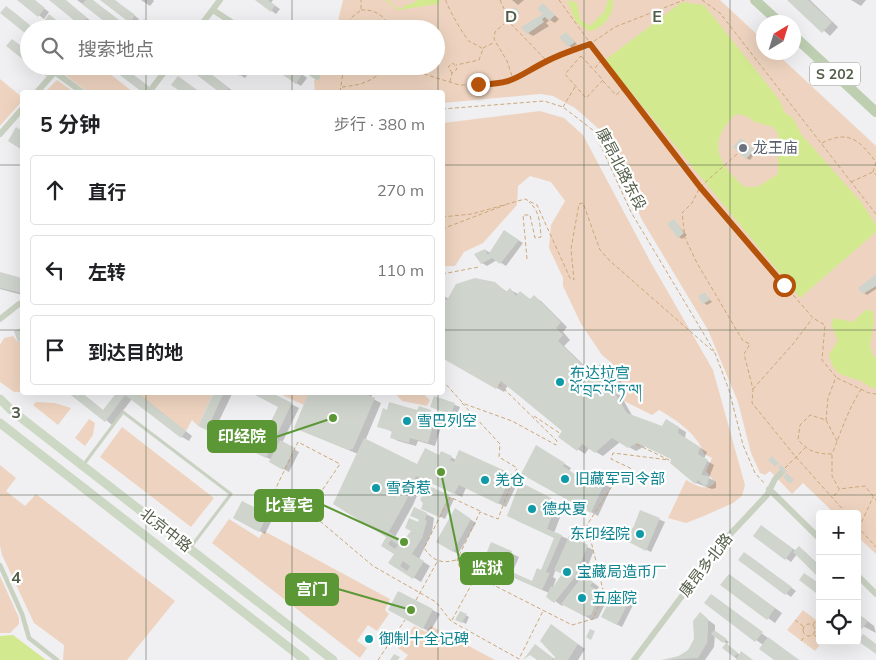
<!DOCTYPE html>
<html lang="zh">
<head>
<meta charset="utf-8">
<style>
  :root { --surface:#fff; --page:#f6f6f6; --text:#202124; --muted:#757577; --line:#e0e0e0 }
  body { margin:0; font-family:Mulish,"Noto Sans SC","Noto Serif Tibetan",sans-serif; background:var(--page); color:var(--text) }
  .controls { position:absolute; right:15px; bottom:15px; display:grid; overflow:hidden; border-radius:5px; box-shadow:0 5px 20px #0002 }
  .controls button { width:45px; height:45px; display:grid; place-items:center; padding:0; border:0; border-bottom:1px solid var(--line); background:var(--surface); color:var(--text); font:25px sans-serif }
  .compass { position:absolute; left:756px; top:15px; width:45px; height:45px; border-radius:50%; background:var(--surface); box-shadow:0 5px 20px #0002; rotate:38deg }
  .stop { position:absolute; width:15px; height:15px; margin:-11px; border:4px solid #b45309; border-radius:50%; background:#fff }
  .stop.end { background:#b45309; border-color:#fff; box-shadow:0 1px 5px #0008 }
  .list { margin:0; padding:0; list-style:none }
  h2 { display:flex; justify-content:space-between; align-items:center; height:65px; margin:0; padding:0 20px; font-size:21px }
  h2 small { font-size:16px; font-weight:400; color:var(--muted) }
  .list li { display:grid; grid-template-columns:32px 1fr auto; gap:15px; align-items:center; box-sizing:border-box; height:70px; margin:0 10px 10px; padding:0 10px; border:1px solid var(--line); border-radius:5px }
  .list b { display:block; font-size:19px; white-space:nowrap }
  .list em { font-size:16px; font-style:normal; color:var(--muted) }
  .icon { flex:none; width:28px; height:28px; fill:none; stroke:currentColor; stroke-width:2; stroke-linecap:round; stroke-linejoin:round }
  .map { position:relative; flex:none; width:876px; height:660px; overflow:hidden }
  .search { position:absolute; background:var(--surface); box-shadow:0 5px 20px #0002; left:20px; top:20px; width:425px; height:55px; display:flex; align-items:center; gap:12px; box-sizing:border-box; padding:0 18px; border-radius:28px; color:var(--muted); font-size:19px }
  .panel { position:absolute; background:var(--surface); box-shadow:0 5px 20px #0002; left:20px; top:90px; width:425px; height:305px; border-radius:5px }
  .map>svg:first-child { display:block }
</style>
</head>
<body>
<div class="map">
<svg width="876" height="660" viewBox="0 0 876 660">
  <rect width="100%" height="100%" fill="#f0f0f2"/>
  <!-- green -->
  <path fill="#eed4c0" d="M 343,0 L 720,0 L 763,40 L 764,52 L 776,53 L 876,146 L 876,554 L 857,536 L 857,514 L 835,514 L 803,483 L 792,494 L 770,471 L 765,475 L 760,473 L 751,453 L 738,402 L 708,330 L 642,220 L 600,130 L 575,108 L 553,96 L 540,94 L 443,103 L 442,92 L 315,92 L 314,81 L 325,66 L 436,66 L 436,29 L 336,29 Z
    M 70,66 L 100,66 L 133,92 L 88,92 L 65,75 L 65,72 Z
    M 0,79 L 22,97 L 22,101 L 0,126 Z
    M 57,80 L 74,92 L 45,92 Z
    M 540,111 L 564,118 L 583,135 L 650,261 L 713,370 L 745,485 L 742,496 L 733,503 L 704,516 L 686,523 L 668,518 L 686,480 C 696,485 705,492 715,483 L 706,471 L 712,458 L 704,454 C 698,435 677,420 659,410 L 652,415 L 622,400 L 619,379 L 615,366 L 602,355 L 581,324 L 563,286 L 563,278 L 549,248 L 551,225 L 565,201 L 551,182 L 530,176 L 518,186 L 517,205 L 483,243 L 464,252 L 455,266 L 443,266 L 443,123 Z
    M 13,336 L 18,342 L 22,342 L 22,392 L 14,392 L 0,382 L 0,345 L 4,338 Z
    M 136,393 L 213,393 L 198,426 L 192,420 L 186,431 Z
    M 278,393 L 309,393 L 304,405 Z
    M 395,393 L 422,393 L 430,400 L 427,406 L 402,401 Z
    M 36,402 L 55,403 L 71,408 L 58,425 L 33,405 Z
    M 89,419 L 95,423 L 93,435 L 85,446 L 75,438 Z
    M 122,427 L 214,498 L 191,527 L 100,457 Z
    M 0,465 L 16,478 L 6,491 L 25,506 L 36,494 L 175,601 L 127,660 L 63,660 L 64,645 L 34,623 L 2,555 L 0,546 Z
    M 229,519 L 259,538 L 264,531 L 390,599 L 385,610 L 389,614 L 377,631 L 368,625 L 357,641 L 367,648 L 360,658 L 212,543 Z
    M 0,576 L 19,618 L 19,624 L 10,633 L 0,633 Z
    M 803,610 L 820,623 L 820,641 L 823,641 L 815,651 L 787,630 Z
    M 414,626 L 426,632 L 431,626 L 495,660 L 404,660 L 408,655 L 398,648 Z"/>
  <!-- water -->
  <path fill="#d2e98f" fill-rule="evenodd" d="M 385,0 L 388,0 L 395,7 L 403,8 L 405,5 L 412,4 L 417,0 L 440,0 L 438,4 L 398,10 Z
    M 567,0 L 577,3 L 580,20 L 590,26 L 604,12 L 608,0 L 613,0 C 614,14 604,29 589,31 L 576,22 Z
    M 682,2 L 704,5 L 779,99 L 785,113 L 793,118 L 801,134 L 862,203 L 876,225 L 876,232 L 800,298 L 605,60 ZM 736,114 L 746,116 L 755,122 L 773,127 L 778,133 L 778,174 L 757,187 L 745,187 C 716,163 707,141 736,114 Z
    M 867,309 L 873,312 L 874,321 L 870,345 L 872,353 L 876,359 L 876,389 C 870,387 866,384 861,381 C 844,374 834,378 829,354 L 838,341 L 831,324 L 834,318 L 853,322 Z
    M 13,635 L 46,660 L 0,660 L 0,636 Z"/>
  <!-- shadow -->
  <path fill="#0003" fill-rule="evenodd" d="M 19,0 L 33,0 L 49,12 L 44,19 Z
    M 51,0 L 65,0 L 92,22 L 87,28 Z
    M 77,0 L 92,0 L 130,29 L 116,29 Z
    M 102,0 L 114,0 L 139,19 L 135,25 Z
    M 141,0 L 153,0 L 154,1 L 150,6 Z
    M 257,0 L 273,0 L 271,3 L 280,9 L 276,14 Z
    M 512,0 L 524,0 L 518,5 Z
    M 789,0 L 810,0 L 838,27 L 830,36 Z
    M 851,0 L 866,0 L 861,6 Z
    M 543,5 L 559,19 L 555,23 L 550,20 L 546,23 L 549,26 L 533,36 L 528,33 L 545,15 Z
    M 11,10 L 34,29 L 29,29 L 29,34 Z
    M 566,33 L 577,44 L 572,48 L 561,37 Z
    M 46,66 L 51,71 L 47,76 L 41,73 Z
    M 159,66 L 172,66 L 173,67 L 169,73 Z
    M 187,66 L 200,66 L 234,92 L 222,92 Z
    M 244,66 L 250,71 L 245,78 L 240,75 Z
    M 297,70 L 307,78 L 301,86 L 296,83 Z
    M 742,140 L 756,152 L 750,160 L 746,158 Z
    M 674,221 L 687,235 L 682,239 L 679,237 Z
    M 504,231 L 523,243 L 506,266 L 497,260 L 487,266 L 482,263 L 476,254 L 485,250 L 491,253 Z
    M 0,274 L 22,279 L 22,295 L 0,289 Z
    M 876,276 L 876,289 L 867,295 L 864,293 Z
    M 495,283 L 507,292 L 510,290 L 531,300 L 534,297 L 541,301 L 567,327 L 563,332 L 570,340 L 564,346 L 593,374 L 600,365 L 624,384 L 621,396 L 633,417 L 662,428 L 666,420 L 686,432 L 685,438 L 707,452 L 704,459 L 714,465 L 709,478 L 716,482 L 716,488 L 712,489 L 696,483 L 672,459 L 645,446 L 636,451 L 620,442 L 603,456 L 589,448 L 585,454 L 560,437 L 564,431 L 508,385 L 504,392 L 442,356 L 442,295 L 449,299 Z
    M 705,294 L 712,302 L 707,305 L 704,303 Z
    M 118,392 L 136,392 L 192,436 L 189,441 L 182,437 L 132,399 L 112,425 L 79,397 L 88,398 L 104,411 Z
    M 215,392 L 233,392 L 217,425 L 261,446 L 280,407 L 250,392 L 267,392 L 299,408 L 282,443 L 299,452 L 289,472 L 271,462 L 272,460 L 207,429 Z
    M 311,392 L 373,392 L 371,398 L 381,403 L 365,441 L 418,465 L 440,457 L 451,457 L 456,460 L 460,452 L 511,475 L 519,480 L 506,507 L 466,488 L 462,497 L 424,479 L 413,505 L 395,537 L 403,542 L 419,523 L 420,520 L 412,516 L 426,514 L 434,518 L 432,532 L 419,559 L 430,566 L 421,582 L 390,563 L 395,554 L 383,546 L 388,537 L 334,504 L 358,454 L 296,428 Z
    M 435,397 L 460,407 L 456,417 L 437,409 Z
    M 419,407 L 438,415 L 437,418 L 443,421 L 435,446 L 418,441 L 416,446 L 398,441 L 391,437 L 393,432 L 379,426 L 388,411 L 418,412 Z
    M 544,451 L 571,468 L 569,471 L 580,478 L 583,472 L 611,488 L 598,516 L 523,473 Z
    M 520,484 L 564,507 L 554,533 L 594,550 L 584,576 L 599,587 L 596,591 L 608,598 L 598,618 L 592,620 L 564,604 L 562,606 L 548,596 L 549,593 L 483,564 L 492,544 L 519,557 L 512,573 L 533,582 L 541,571 L 555,538 L 516,520 ZM 556,569 L 564,574 L 552,590 L 556,579 L 553,577 Z
    M 448,496 L 454,499 L 445,519 L 428,511 Z
    M 242,502 L 273,518 L 265,534 L 234,518 Z
    M 641,511 L 665,522 L 651,552 L 626,539 L 634,529 Z
    M 461,513 L 476,523 L 458,554 L 438,542 Z
    M 767,530 L 796,551 L 799,548 L 804,551 L 820,566 L 820,577 L 797,554 L 791,562 L 754,536 Z
    M 749,556 L 796,591 L 791,597 L 739,560 Z
    M 736,580 L 782,613 L 775,623 L 768,618 Z
    M 399,592 L 440,614 L 430,632 L 390,610 Z
    M 712,595 L 768,638 L 799,660 L 776,660 L 763,645 L 706,603 Z
    M 628,603 L 633,605 L 622,627 L 608,620 Z
    M 460,612 L 469,617 L 466,624 L 457,619 Z
    M 857,613 L 874,626 L 876,633 L 857,623 Z
    M 700,614 L 715,625 L 715,631 L 729,642 L 726,645 L 740,655 L 753,660 L 738,660 L 724,648 L 727,644 L 715,635 L 714,647 L 705,660 L 662,660 L 674,659 L 689,650 L 695,640 Z
    M 558,630 L 585,649 L 578,660 L 539,660 L 540,649 L 556,660 Z"/>
  <!-- building -->
  <path fill="#cfd4cd" fill-rule="evenodd" d="M 17,0 L 35,0 L 45,8 L 38,17 Z
    M 49,0 L 66,0 L 87,18 L 81,26 Z
    M 86,0 L 93,0 L 127,26 L 124,29 L 114,29 L 82,4 Z
    M 100,0 L 115,0 L 135,15 L 130,23 Z
    M 255,0 L 268,0 L 275,5 L 271,12 Z
    M 787,0 L 808,0 L 832,22 L 822,33 Z
    M 543,3 L 555,15 L 549,21 L 545,17 L 542,19 L 544,22 L 527,34 L 521,27 L 543,14 L 537,9 Z
    M 6,6 L 31,26 L 25,33 L 0,13 Z
    M 515,7 L 520,13 L 514,18 L 509,12 Z
    M 49,14 L 67,29 L 53,29 L 44,21 Z
    M 144,19 L 157,29 L 143,29 L 139,26 Z
    M 219,20 L 230,29 L 213,29 Z
    M 566,32 L 575,42 L 568,47 L 559,37 Z
    M 12,39 L 29,52 L 29,64 L 6,46 Z
    M 31,66 L 47,66 L 41,74 Z
    M 108,66 L 122,66 L 151,88 L 147,92 L 142,92 Z
    M 185,66 L 201,66 L 229,88 L 226,92 L 219,92 Z
    M 227,66 L 245,66 L 246,67 L 239,76 Z
    M 270,66 L 293,66 L 302,74 L 296,84 Z
    M 178,76 L 200,92 L 181,92 L 171,85 Z
    M 16,127 L 22,131 L 22,150 L 8,141 Z
    M 741,138 L 754,150 L 746,159 L 733,147 Z
    M 674,219 L 684,233 L 678,238 L 667,224 Z
    M 504,230 L 519,240 L 500,264 L 492,258 L 481,264 L 474,254 L 485,249 L 488,255 Z
    M 0,272 L 22,278 L 22,293 L 0,288 Z
    M 876,274 L 876,286 L 863,294 L 858,288 Z
    M 475,278 L 495,282 L 506,292 L 510,288 L 516,296 L 520,291 L 530,299 L 534,295 L 561,322 L 556,328 L 563,335 L 558,341 L 592,374 L 600,364 L 617,379 L 614,392 L 627,413 L 662,426 L 666,419 L 679,427 L 678,433 L 700,447 L 698,454 L 708,460 L 701,475 L 709,476 L 708,484 L 704,486 L 698,480 L 695,484 L 670,463 L 671,459 L 637,443 L 628,448 L 612,438 L 595,453 L 582,444 L 577,451 L 558,437 L 562,431 L 501,381 L 496,389 L 442,358 L 442,298 L 447,300 L 456,284 Z
    M 705,292 L 710,300 L 703,304 L 698,296 Z
    M 22,328 L 22,340 L 18,342 L 14,331 Z
    M 67,392 L 74,392 L 78,396 L 81,392 L 103,410 L 117,392 L 136,392 L 186,431 L 181,438 L 125,395 L 105,422 Z
    M 214,392 L 224,392 L 211,421 L 260,444 L 278,407 L 249,392 L 270,392 L 292,403 L 266,458 L 198,426 Z
    M 309,392 L 365,392 L 364,394 L 375,398 L 353,449 L 348,450 L 294,428 Z
    M 434,396 L 455,403 L 451,415 L 430,407 Z
    M 389,402 L 417,410 L 419,406 L 431,410 L 430,414 L 436,416 L 428,443 L 410,438 L 409,443 L 390,438 L 392,431 L 377,427 L 383,408 L 387,410 Z
    M 364,438 L 417,464 L 425,448 L 439,455 L 441,451 L 452,456 L 450,460 L 454,462 L 459,450 L 512,474 L 498,504 L 459,485 L 454,494 L 416,476 L 406,501 L 386,537 L 333,504 Z
    M 280,440 L 295,448 L 283,470 L 269,462 Z
    M 536,445 L 565,463 L 563,466 L 579,477 L 583,470 L 605,482 L 591,513 L 521,474 Z
    M 772,456 L 779,463 L 775,467 L 768,460 Z
    M 781,465 L 787,471 L 784,474 L 778,468 Z
    M 787,473 L 794,480 L 790,484 L 783,477 Z
    M 520,482 L 557,501 L 547,529 L 562,535 L 546,572 L 550,573 L 542,590 L 482,564 L 491,542 L 512,551 L 505,569 L 532,581 L 537,568 L 541,570 L 554,538 L 507,516 Z
    M 427,485 L 449,495 L 439,517 L 421,509 L 423,503 L 420,500 Z
    M 242,501 L 268,514 L 259,532 L 233,518 Z
    M 414,507 L 427,513 L 425,520 L 427,521 L 422,538 L 412,554 L 424,561 L 413,579 L 388,563 L 394,554 L 381,546 L 389,532 L 403,541 L 411,531 L 405,528 L 409,518 L 418,522 L 419,519 L 410,516 ZM 391,540 L 398,545 L 395,549 L 388,544 ZM 403,561 L 410,566 L 407,571 L 400,566 Z
    M 455,508 L 471,519 L 453,552 L 436,542 Z
    M 640,510 L 660,518 L 646,551 L 625,540 L 629,526 L 633,528 Z
    M 761,525 L 793,549 L 785,560 L 753,536 Z
    M 569,536 L 588,545 L 574,578 L 554,603 L 546,597 L 551,586 L 553,587 L 562,574 L 554,570 Z
    M 799,546 L 820,567 L 818,577 L 793,552 Z
    M 744,552 L 792,587 L 785,595 L 738,560 Z
    M 804,573 L 820,584 L 820,596 L 799,580 Z
    M 584,574 L 593,582 L 590,586 L 601,592 L 591,615 L 584,616 L 561,604 Z
    M 729,574 L 775,608 L 767,620 L 720,585 Z
    M 398,591 L 433,609 L 423,629 L 388,610 Z
    M 613,594 L 629,601 L 617,625 L 601,617 Z
    M 711,594 L 763,632 L 755,642 L 704,603 Z
    M 460,611 L 467,614 L 462,623 L 455,620 Z
    M 700,612 L 708,619 L 708,631 L 707,643 L 698,658 L 661,660 L 679,656 L 688,650 L 694,639 L 693,621 Z
    M 857,613 L 868,621 L 862,629 L 857,625 Z
    M 551,624 L 578,644 L 568,660 L 554,660 L 555,657 L 540,641 Z
    M 590,629 L 595,631 L 591,640 L 586,637 Z
    M 714,630 L 727,639 L 723,643 L 711,634 Z
    M 863,634 L 876,644 L 876,654 L 858,641 Z
    M 368,635 L 374,639 L 370,645 L 364,641 Z
    M 768,637 L 799,660 L 774,660 L 759,649 Z
    M 726,643 L 738,653 L 734,657 L 722,648 Z
    M 535,644 L 553,658 L 552,660 L 537,660 L 530,655 L 523,660 Z
    M 741,651 L 753,660 L 736,660 Z
    M 394,654 L 400,657 L 398,660 L 390,660 Z"/>
  <g fill="none" stroke-linecap="round" stroke-linejoin="round">
    <!-- path -->
    <path stroke="#cba779" stroke-width="1" stroke-dasharray="4 2.5" stroke-linecap="butt" d="M 446,0 C 445,3 465,38 469,41 C 473,44 478,45 483,49 L 479,60 L 456,65
      M 500,0 L 511,24 L 546,60
      M 559,0 L 619,83 L 700,187 L 813,318 L 825,325 L 822,360 L 836,377 L 828,398 L 826,420
      M 702,0 L 720,13 L 876,214
      M 361,10 C 375,9 385,16 391,29
      M 507,16 L 506,22 L 495,32 L 494,39 L 507,61 L 513,79
      M 346,29 L 351,18 L 361,10 L 361,0
      M 483,48 L 493,43
      M 581,56 L 603,80 L 586,98 L 565,74 Z
      M 399,66 L 459,85 L 499,85 L 516,80 L 546,61 L 590,44 L 615,27 L 684,0
      M 595,68 L 600,62
      M 603,81 L 616,95 L 623,89
      M 450,82 L 452,73 L 457,69 L 453,63 L 448,67 L 452,73
      M 342,87 C 360,85 375,82 385,66
      M 340,92 L 344,66
      M 563,107 L 575,87
      M 442,109 L 544,101 L 563,107 L 594,131 L 631,212 L 714,351
      M 822,143 C 849,129 860,141 876,162 L 873,172
      M 737,154 L 700,187 L 692,203 L 682,213 L 685,238 L 697,263 L 743,341 L 750,344 L 744,354 L 753,389 L 752,403 L 795,456 L 847,514
      M 851,182 L 873,172 L 876,175
      M 442,217 L 472,214 L 525,199 L 537,205 L 570,278 L 574,280 L 571,249 L 579,204 L 583,203 L 600,250 L 610,261 L 715,353 L 729,390 L 743,445 L 755,473 L 765,484
      M 442,229 L 505,205
      M 527,259 L 523,215 L 530,215 L 535,238 L 541,237 C 540,224 540,211 529,202
      M 442,274 L 479,267
      M 837,378 L 869,393 L 876,394
      M 442,380 L 462,402
      M 499,384 L 557,441 L 556,445 L 512,421 L 462,403 L 500,444 L 499,457 L 517,468 L 498,519 L 480,512 L 457,560 L 460,568 L 572,625 L 593,619 L 604,594 L 587,525 L 614,483 L 642,480 L 630,468 L 611,459 L 613,453 L 669,460 L 636,444
      M 753,389 L 793,344 L 812,319
      M 534,416 L 561,434
      M 837,441 L 826,420 L 810,415 L 800,425 L 798,440 C 809,452 817,454 832,454 C 842,430 847,411 862,388
      M 832,455 L 832,476 L 839,489 L 865,486 L 876,500
      M 785,468 L 805,448
      M 834,496 L 839,490
      M 308,511 L 340,464 L 298,442 L 274,492 L 308,511 L 373,566 L 436,602 L 451,621 L 519,659 L 543,611
      M 857,526 L 876,547
      M 859,528 L 873,497
      M 456,560 C 441,564 433,561 424,548 L 450,497 L 480,511
      M 416,600 L 437,562
      M 452,620 L 475,578
      M 795,620 L 804,627
      M803 630a6 6 0 1 1 12 0a6 6 0 1 1-12 0Z
      M 813,625 L 816,620
      M 814,635 L 820,639
      M 801,641 L 805,636
      M 822,641 L 823,641
      M 378,660 L 405,620"/>
    <!-- service -->
    <path stroke="#c9d1c1" stroke-width="3" d="M 84,464 L 123,412 L 231,494 L 190,548"/>
    <!-- pedestrian -->
    <path stroke="#c9d1c1" stroke-width="4.5" d="M 0,565 L 22,614 L 29,638 L 57,660"/>
    <!-- minor -->
    <path stroke="#c9d1c1" stroke-width="6" d="M 213,10 L 242,29
      M 94,29 L 95,28
      M 198,29 L 220,0
      M 301,66 L 317,77
      M 55,72 L 82,92
      M 37,92 L 60,66
      M 149,92 L 169,66
      M 0,134 L 22,109
      M 0,319 L 19,304
      M 769,489 L 820,539
      M 857,575 L 876,594
      M 634,660 L 721,544 L 767,495 L 775,479 L 781,473"/>
    <!-- secondary -->
    <path stroke="#ccd8c3" stroke-width="9" d="M 0,399 L 11,410 L 333,660
      M 0,423 L 305,660"/>
    <!-- primary -->
    <path stroke="#beceb1" stroke-width="10" d="M 755,0 L 779,22
      M 794,36 L 876,112"/>
  </g>
  <g fill="none" stroke-linecap="round" stroke-linejoin="round">
    <!-- route -->
    <path stroke="#b45309" stroke-width="6" d="M 478,84 C 514,85 517,76 547,61 C 560,54 576,49 590,44 L 700,187 L 784,285"/>
  </g>
  <!-- grid -->
  <path fill="none" stroke="#525d48" stroke-width="1" stroke-opacity="0.55" d="M 146,0 L 146,29M 292,0 L 292,29M 438,0 L 438,92M 584,0 L 584,660M 730,0 L 730,660M 146,66 L 146,92M 292,66 L 292,92M 0,165 L 22,165M 442,165 L 876,165M 0,330 L 22,330M 442,330 L 876,330M 146,392 L 146,660M 292,392 L 292,660M 438,392 L 438,660M 0,495 L 876,495"/>
  <!-- markers -->
  <circle fill="#6b7280" stroke="#fff" stroke-width="2" cx="743" cy="148" r="5"/>
  <g fill="#0f9aa8" stroke="#fff" stroke-width="2">
    <circle cx="560" cy="382" r="5"/>
    <circle cx="407" cy="421" r="5"/>
    <circle cx="565" cy="479" r="5"/>
    <circle cx="485" cy="480" r="5"/>
    <circle cx="376" cy="488" r="5"/>
    <circle cx="532" cy="509" r="5"/>
    <circle cx="640" cy="534" r="5"/>
    <circle cx="567" cy="572" r="5"/>
    <circle cx="582" cy="598" r="5"/>
    <circle cx="369" cy="639" r="5"/>
  </g>
  <g text-anchor="middle" stroke-width="4.5" stroke-linejoin="round" paint-order="stroke">
    <!-- shield labels -->
    <rect fill="#fff" stroke="#868e7f" stroke-width="1" x="810" y="62.5" width="50" height="23" rx="4"/>
    <g font-size="14" font-weight="bold" fill="#525d48">
      <text x="835" y="79">S 202</text>
    </g>
    <!-- worship labels -->
    <g font-size="15" fill="#5b616d" stroke="#fff" text-anchor="start">
      <text x="753" y="153">龙王庙</text>
    </g>
    <!-- street labels -->
    <g font-size="15" fill="#525d48" stroke="#fff">
      <text transform="translate(621 169) rotate(63)" y="5">康昂北路东段</text>
      <text transform="translate(166 530) rotate(38)" y="5">北京中路</text>
      <text transform="translate(706 565) rotate(-52)" y="5">康昂多北路</text>
    </g>
    <!-- culture labels -->
    <g font-size="15" fill="#0d838f" stroke="#fff" text-anchor="start">
      <text x="570" y="378">布达拉宫<tspan x="570" dy="17">ཕོ་བྲང་པོ་ཏ་ལ།</tspan></text>
      <text x="417" y="426">雪巴列空</text>
      <text x="575" y="484">旧藏军司令部</text>
      <text x="495" y="485">羌仓</text>
      <text x="386" y="493">雪奇惹</text>
      <text x="542" y="514">德央夏</text>
      <text x="630" y="539" text-anchor="end">东印经院</text>
      <text x="577" y="577">宝藏局造币厂</text>
      <text x="592" y="603">五座院</text>
      <text x="379" y="644">御制十全记碑</text>
    </g>
  </g>
  <g font-size="16" text-anchor="middle" font-weight="bold" fill="#525d48" stroke="#fff" stroke-width="4.5" stroke-linejoin="round" paint-order="stroke">
    <text x="511" y="22">D</text>
    <text x="657" y="22">E</text>
    <text x="16" y="418">3</text>
    <text x="16" y="583">4</text>
  </g>
  <!-- callouts -->
  <path fill="none" stroke="#5c9736" stroke-width="2" d="M333 418L276 437M404 542L323 505M441 472L461 568M411 610L338 589"/>
  <g fill="#5c9736" stroke="#fff" stroke-width="2">
    <circle cx="333" cy="418" r="5"/>
    <circle cx="404" cy="542" r="5"/>
    <circle cx="441" cy="472" r="5"/>
    <circle cx="411" cy="610" r="5"/>
  </g>
  <g fill="#5c9736" stroke="#5c9736" stroke-width="2">
    <rect x="208" y="421" width="68" height="31" rx="5"/>
    <rect x="255" y="490" width="68" height="31" rx="5"/>
    <rect x="461" y="553" width="52" height="31" rx="5"/>
    <rect x="286" y="574" width="52" height="31" rx="5"/>
  </g>
  <g font-size="16" text-anchor="middle" font-weight="bold" fill="#fff">
    <text x="242" y="442">印经院</text>
    <text x="289" y="511">比喜宅</text>
    <text x="487" y="574">监狱</text>
    <text x="312" y="595">宫门</text>
  </g>
</svg>
<div class="controls">
<button>+</button>
<button>−</button>
<button><svg class="icon" aria-label="locate" viewBox="0 0 24 24"><circle cx="12" cy="12" r="6"/><path d="M12 2v4M12 18v4M2 12h4M18 12h4"/></svg></button>
</div>
<svg class="compass" viewBox="-18 -18 36 36"><path d="M0-13l5 13h-10z" fill="#e53935"/><path d="M0 13l5-13h-10z" fill="#757577"/></svg>
<div class="stop" style="left:784px;top:285px"></div>
<div class="stop end" style="left:478px;top:84px"></div>
<div class="search"><svg class="icon" aria-label="search" viewBox="0 0 24 24"><circle cx="10" cy="10" r="6"/><path d="M15 15l6 6"/></svg>搜索地点</div>
<section class="panel">
<h2>5 分钟<small>步行 · 380 m</small></h2>
<ul class="list">
<li><svg class="icon" aria-label="ahead" viewBox="0 0 24 24"><path d="M12 20V5M6 11l6-6 6 6"/></svg><div><b>直行</b></div><em>270 m</em></li>
<li><svg class="icon" aria-label="left" viewBox="0 0 24 24"><path d="M17 20v-9H6M10 6l-5 5 5 5"/></svg><div><b>左转</b></div><em>110 m</em></li>
<li><svg class="icon" aria-label="arrive" viewBox="0 0 24 24"><path d="M6 21V4h12l-3 4 3 4H6"/></svg><div><b>到达目的地</b></div></li>
</ul>
</section>
</div>
</body>
</html>
